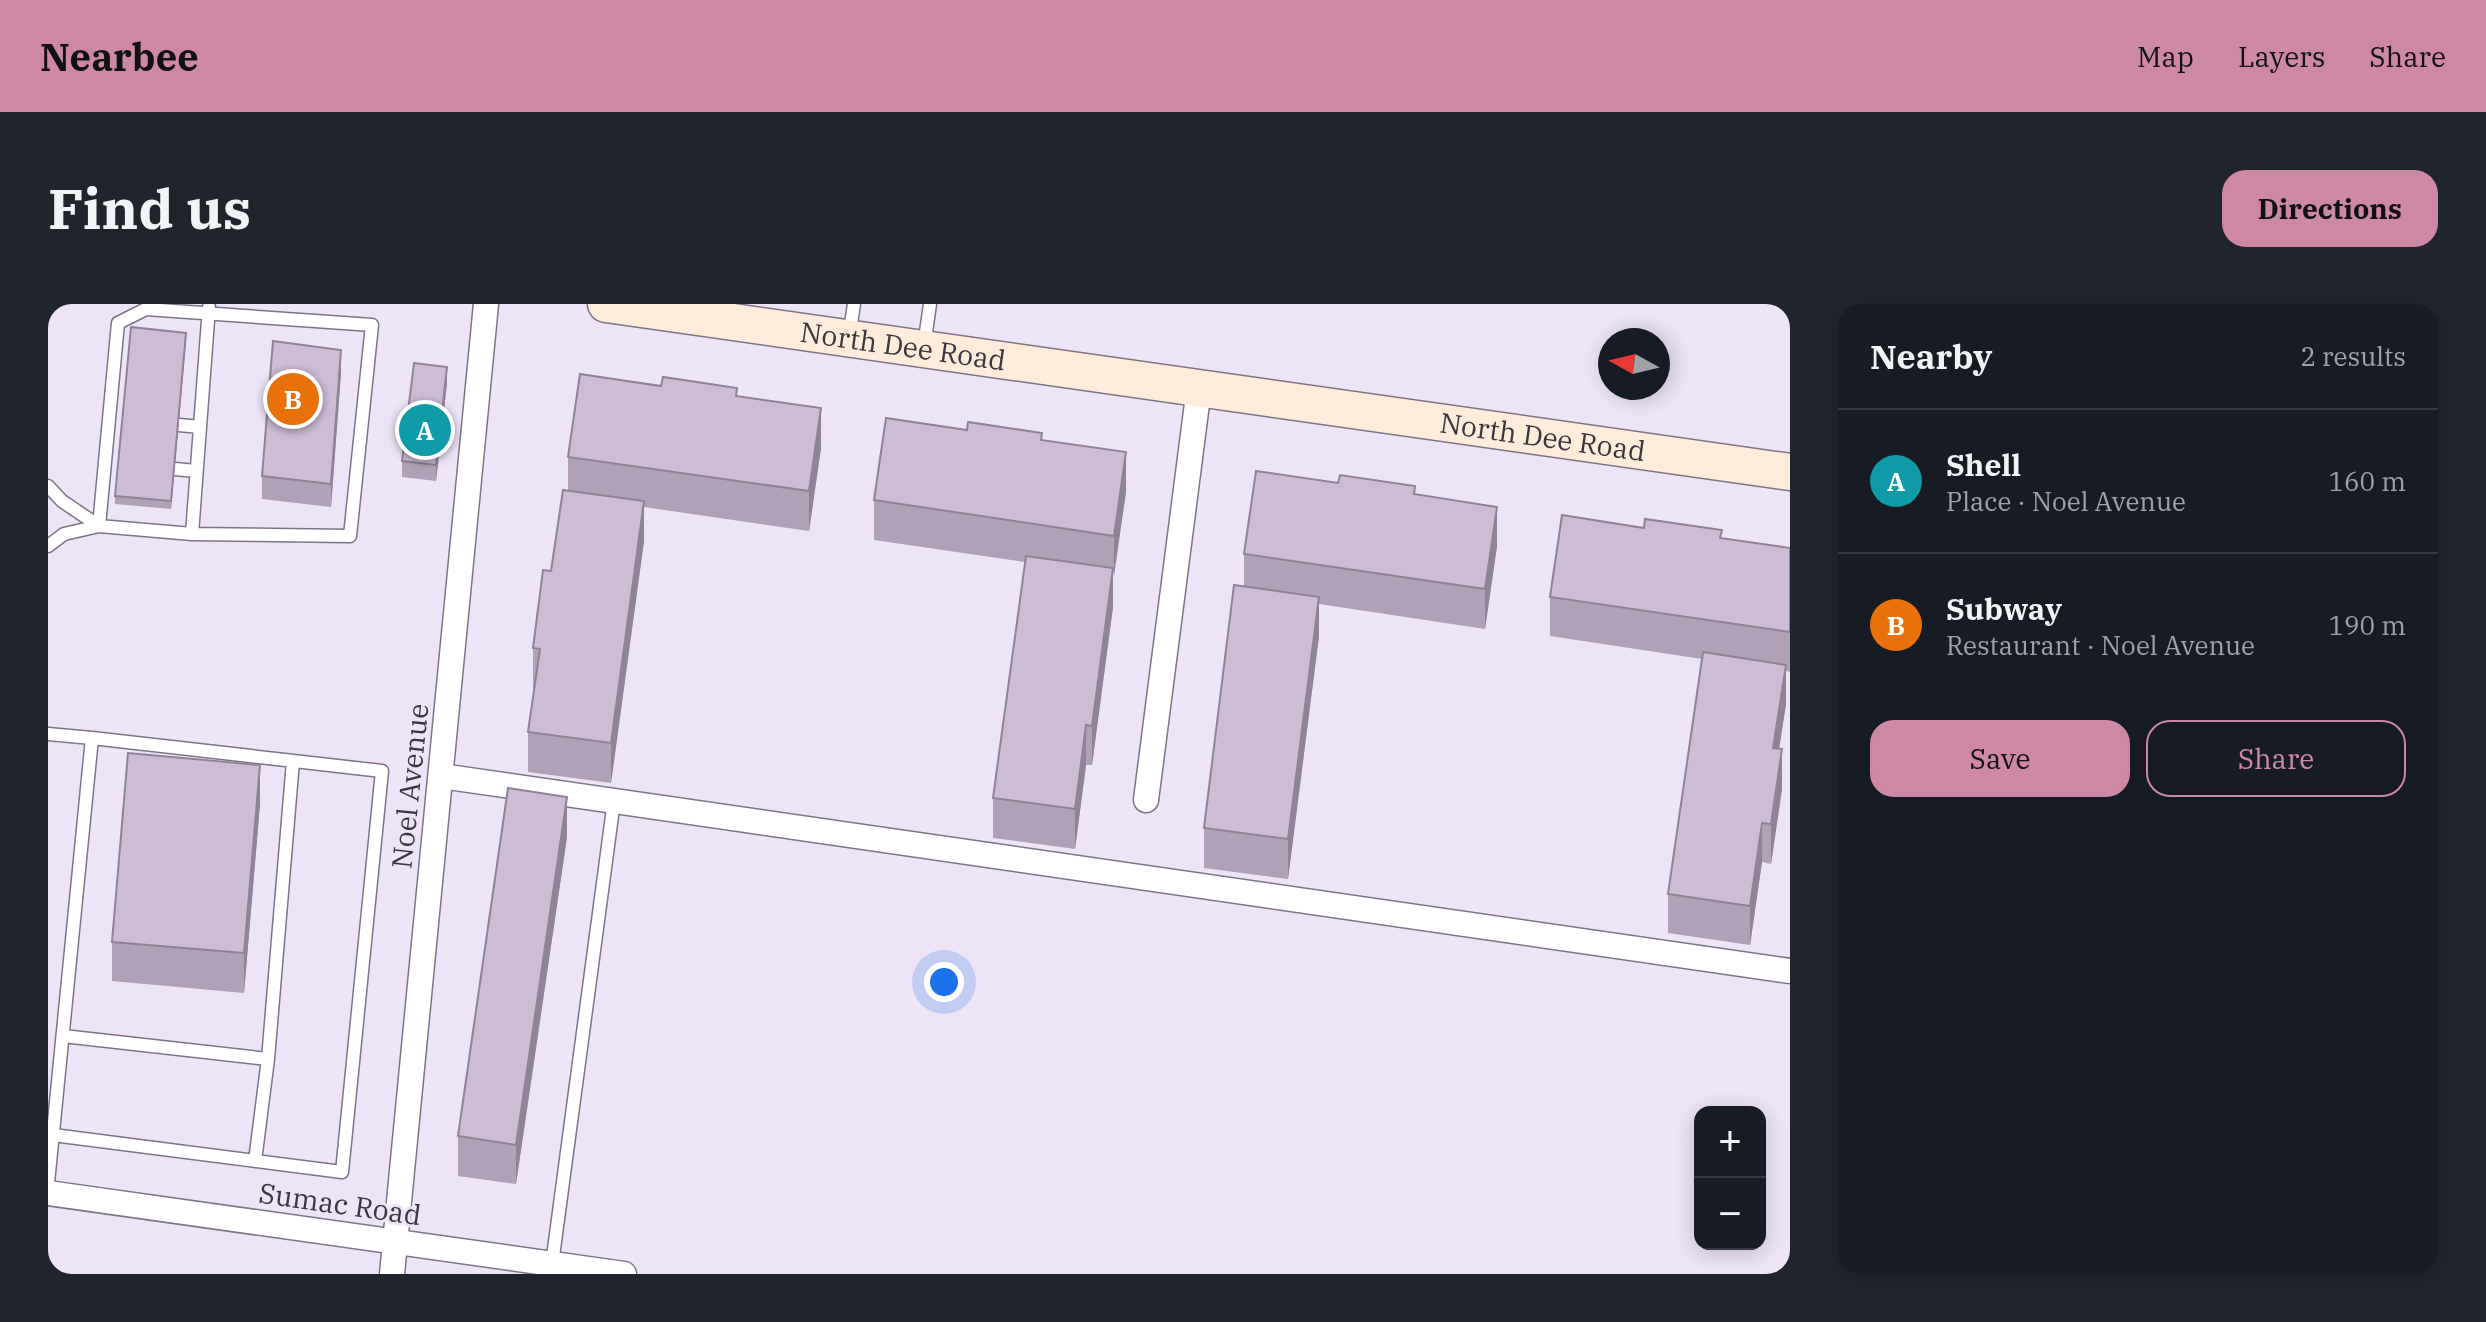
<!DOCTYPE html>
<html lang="en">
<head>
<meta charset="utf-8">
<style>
  :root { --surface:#171b24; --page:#20242c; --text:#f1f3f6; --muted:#9ea1a6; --line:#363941; --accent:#cd88a5 }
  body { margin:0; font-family:"IBM Plex Serif",serif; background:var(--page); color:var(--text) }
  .controls { position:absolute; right:24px; bottom:24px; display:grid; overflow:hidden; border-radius:16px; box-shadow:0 4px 20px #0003 }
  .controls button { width:72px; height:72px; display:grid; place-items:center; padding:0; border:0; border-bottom:2px solid var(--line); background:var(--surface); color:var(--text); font:40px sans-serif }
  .compass { position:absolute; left:1550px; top:24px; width:72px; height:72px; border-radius:50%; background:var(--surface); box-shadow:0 4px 20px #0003; rotate:278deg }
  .you { position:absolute; left:896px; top:678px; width:28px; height:28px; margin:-20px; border:6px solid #fff; border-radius:50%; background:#1a73e8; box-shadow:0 0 0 12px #1a73e833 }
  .badge { display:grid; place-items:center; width:52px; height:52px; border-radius:50%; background:var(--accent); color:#fff; font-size:26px; font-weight:700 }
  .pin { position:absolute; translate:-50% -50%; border:4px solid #fff; box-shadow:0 2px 8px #0006 }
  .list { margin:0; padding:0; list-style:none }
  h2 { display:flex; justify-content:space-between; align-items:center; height:104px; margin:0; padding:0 32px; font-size:34px }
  h2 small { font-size:26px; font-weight:400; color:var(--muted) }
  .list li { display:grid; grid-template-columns:52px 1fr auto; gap:24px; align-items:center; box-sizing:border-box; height:144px; padding:0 32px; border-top:2px solid var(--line) }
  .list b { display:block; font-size:30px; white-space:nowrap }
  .list p { margin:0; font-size:26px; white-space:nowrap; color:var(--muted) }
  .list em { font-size:26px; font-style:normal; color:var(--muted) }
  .actions { display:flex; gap:16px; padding:24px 32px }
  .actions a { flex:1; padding:18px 0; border:2px solid var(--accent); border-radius:24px; text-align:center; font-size:28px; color:var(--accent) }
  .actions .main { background:var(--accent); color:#111 }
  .map { position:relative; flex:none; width:1742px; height:970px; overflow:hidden; border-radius:24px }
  header { display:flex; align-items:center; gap:48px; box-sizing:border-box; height:112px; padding:0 40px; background:var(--accent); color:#111 }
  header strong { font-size:38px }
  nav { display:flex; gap:44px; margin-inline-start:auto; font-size:28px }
  .intro { display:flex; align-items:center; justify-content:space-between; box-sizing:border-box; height:192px; padding:0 48px }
  h1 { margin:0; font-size:56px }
  .button { padding:20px 36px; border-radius:24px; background:var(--accent); color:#111; font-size:28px; font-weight:700 }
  main { display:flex; gap:48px; padding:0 48px }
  aside { flex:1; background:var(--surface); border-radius:24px; box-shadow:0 4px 20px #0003 }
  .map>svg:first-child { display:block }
</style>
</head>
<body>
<header>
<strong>Nearbee</strong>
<nav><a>Map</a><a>Layers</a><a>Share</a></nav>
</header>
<div class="intro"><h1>Find us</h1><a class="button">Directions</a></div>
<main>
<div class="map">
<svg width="1742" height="970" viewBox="0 0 1742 970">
  <rect width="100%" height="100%" fill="#eee4f8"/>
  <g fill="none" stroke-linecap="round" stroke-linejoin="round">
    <!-- lane casing -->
    <g stroke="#7d7486" stroke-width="15">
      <path id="lane" d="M 801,33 L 806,0
        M 876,42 L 882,0
        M 131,121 L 152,123
        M 127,165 L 148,167
        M 0,182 L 14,197 L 51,222
        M 51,222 L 70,19 L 98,5 L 324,21 L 302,232 L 144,230
        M 0,242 L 16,230 L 51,222 L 144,230 L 161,3
        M 0,430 L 44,434 L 0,879
        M 15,732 L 220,755 L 245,457
        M 5,831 L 294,868 L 334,467 L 44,434
        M 207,857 L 220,755
        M 504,960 L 566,497"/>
    </g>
    <!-- street casing -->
    <g stroke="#7d7486" stroke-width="27">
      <path id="street" d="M 393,472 L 1742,667
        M 1098,496 L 1151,84
        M 0,889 L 576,970
        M 344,970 L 438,0"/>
    </g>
    <!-- secondary casing -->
    <g stroke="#7d7486" stroke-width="39">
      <g id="secondary">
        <path id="s1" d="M 558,0 L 1742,168"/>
      </g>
    </g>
    <!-- lane -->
    <use href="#lane" stroke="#fff" stroke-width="12"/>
    <!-- street -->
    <use href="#street" stroke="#fff" stroke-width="24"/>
    <!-- secondary -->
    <use href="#secondary" stroke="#feecdb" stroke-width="36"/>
  </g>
  <!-- wall -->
  <path fill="#b1a1b8" d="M 138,37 L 123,205 L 67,200 L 67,192 Z
    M 293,69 L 283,203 L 214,195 L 214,172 Z
    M 399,79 L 388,177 L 354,173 L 354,157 Z
    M 689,93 L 773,144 L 761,227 L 596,203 L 596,237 L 563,479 L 480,468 L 480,428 L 486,384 L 485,384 L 485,344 L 503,267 L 520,186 L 520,153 Z
    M 994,136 L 1078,188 L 1065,272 L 1065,303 L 1044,461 L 1038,461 L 1027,545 L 945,534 L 945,494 L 977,258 L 826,236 L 826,196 Z
    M 1367,191 L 1449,242 L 1437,325 L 1271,300 L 1271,332 L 1240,575 L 1156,564 L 1156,524 L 1196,283 L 1196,250 Z
    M 1596,224 L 1742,244 L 1742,368 L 1738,367 L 1738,400 L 1731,445 L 1734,485 L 1723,560 L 1714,558 L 1702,641 L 1620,629 L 1620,590 L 1654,355 L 1502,332 L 1502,293 Z
    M 212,500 L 196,689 L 64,677 L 64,638 Z
    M 519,533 L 468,880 L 410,872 L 410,832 Z"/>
  <!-- shaded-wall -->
  <path fill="#908396" d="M 138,29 L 138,37 L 123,205 L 123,197 Z
    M 293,46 L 293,69 L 283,203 L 283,180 Z
    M 399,63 L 399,79 L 388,177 L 388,161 Z
    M 773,104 L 773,144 L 761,227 L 761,187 Z
    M 1078,148 L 1078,188 L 1066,272 L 1066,232 Z
    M 596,197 L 596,237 L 563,479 L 563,439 Z
    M 1449,203 L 1449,242 L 1437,325 L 1437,285 Z
    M 1065,264 L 1065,303 L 1044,461 L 1044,422 Z
    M 1271,293 L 1271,332 L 1240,575 L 1240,535 Z
    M 1738,361 L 1738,400 L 1725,484 L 1725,444 Z
    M 1038,421 L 1038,461 L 1027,545 L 1027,505 Z
    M 1734,445 L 1734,485 L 1723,560 L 1723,520 Z
    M 212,461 L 212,500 L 196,689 L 196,649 Z
    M 519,493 L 519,533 L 468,880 L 468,841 Z
    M 1714,519 L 1714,558 L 1702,641 L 1702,602 Z"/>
  <!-- building -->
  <path fill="#cebbd6" stroke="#908396" stroke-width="2" d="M 83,23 L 138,29 L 123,197 L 67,192 Z
    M 225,37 L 293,46 L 283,180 L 214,172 Z
    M 366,59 L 399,63 L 388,161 L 354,157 Z
    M 532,70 L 613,82 L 615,73 L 689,84 L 688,92 L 773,104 L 761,187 L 520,153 Z
    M 838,114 L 919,126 L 920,118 L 994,129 L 993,136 L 1078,148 L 1066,232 L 826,196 Z
    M 1208,167 L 1290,179 L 1292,171 L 1367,182 L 1366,190 L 1449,203 L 1437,285 L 1196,250 Z
    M 515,186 L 596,197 L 563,439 L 480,428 L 492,345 L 485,344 L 495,266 L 503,267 Z
    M 1514,211 L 1596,224 L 1597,215 L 1674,226 L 1672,234 L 1742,244 L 1742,328 L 1502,293 Z
    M 978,252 L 1065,264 L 1044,422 L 1038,421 L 1027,505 L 945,494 Z
    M 1186,281 L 1271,293 L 1240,535 L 1156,524 Z
    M 1655,348 L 1738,361 L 1725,444 L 1734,445 L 1723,520 L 1714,519 L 1702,602 L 1620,590 Z
    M 80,449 L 212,461 L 196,649 L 64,638 Z
    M 460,484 L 519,493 L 468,841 L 410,832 Z"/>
  <g text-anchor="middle" stroke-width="6" stroke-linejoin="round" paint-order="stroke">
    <!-- street labels -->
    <g font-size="28" fill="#3b373f" stroke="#eee4f8">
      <text dy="10" stroke="none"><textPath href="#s1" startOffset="300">North Dee Road</textPath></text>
      <text dy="10" stroke="none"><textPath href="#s1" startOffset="946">North Dee Road</textPath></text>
      <text transform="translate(362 482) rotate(-84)" y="10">Noel Avenue</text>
      <text transform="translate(292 900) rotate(8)" y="10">Sumac Road</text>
    </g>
  </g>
</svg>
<div class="controls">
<button>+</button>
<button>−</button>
</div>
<svg class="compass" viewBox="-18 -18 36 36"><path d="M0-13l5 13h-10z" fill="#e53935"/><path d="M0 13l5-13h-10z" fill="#9ea1a6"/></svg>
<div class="you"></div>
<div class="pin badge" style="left:377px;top:126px;background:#0f9aa8">A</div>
<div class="pin badge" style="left:245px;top:95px;background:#e8710a">B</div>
</div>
<aside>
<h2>Nearby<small>2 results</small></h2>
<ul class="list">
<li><span class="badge" style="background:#0f9aa8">A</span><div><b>Shell</b><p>Place · Noel Avenue</p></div><em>160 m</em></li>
<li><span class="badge" style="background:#e8710a">B</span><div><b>Subway</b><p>Restaurant · Noel Avenue</p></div><em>190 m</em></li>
</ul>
<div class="actions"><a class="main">Save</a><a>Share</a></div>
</aside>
</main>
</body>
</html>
